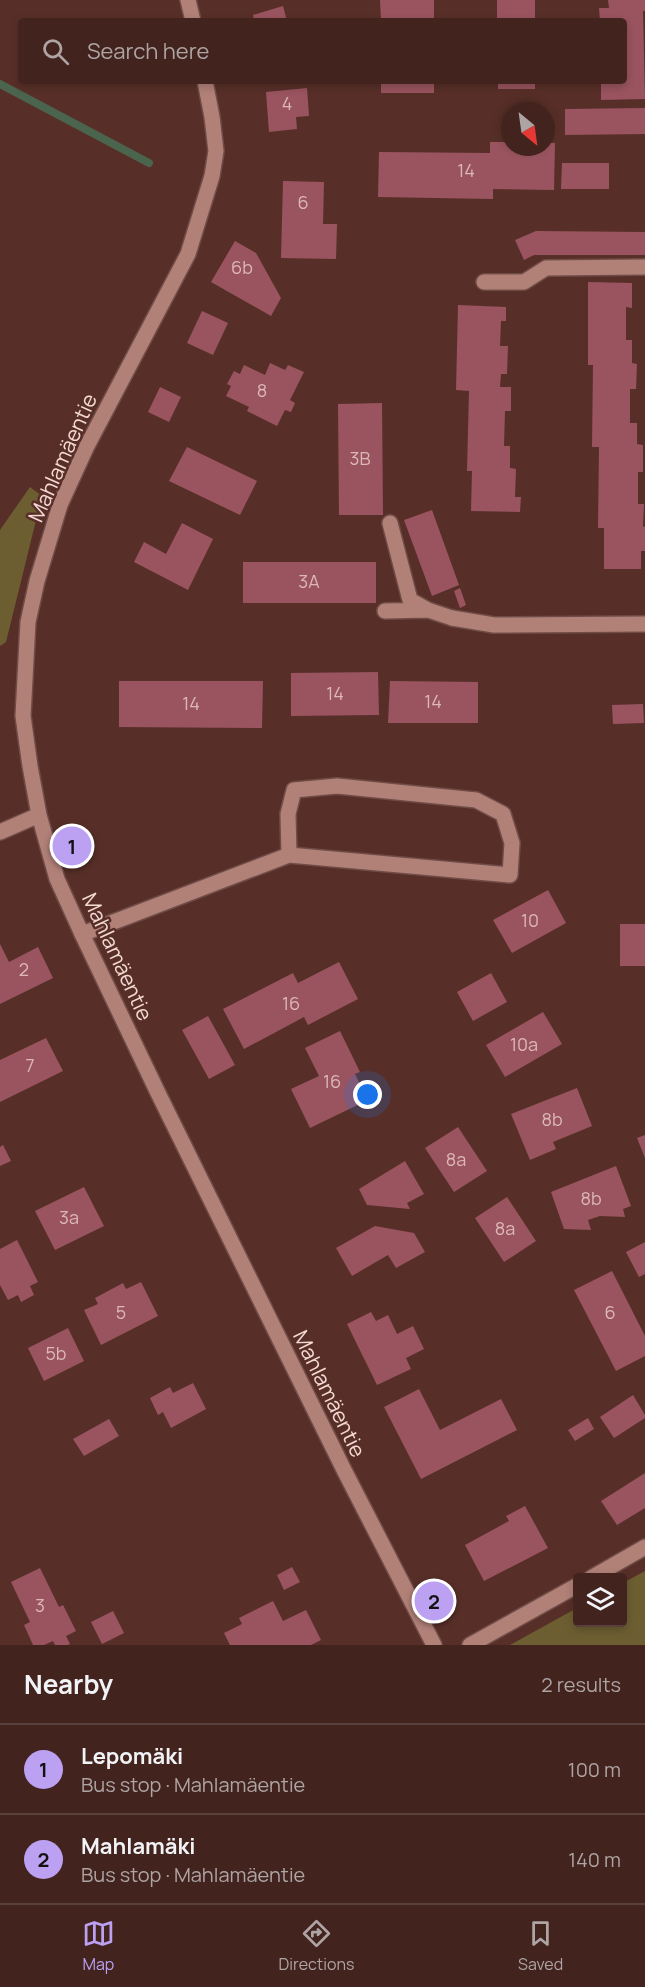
<!DOCTYPE html>
<html lang="en">
<head>
<meta charset="utf-8">
<style>
  :root { --surface:#42231e; --page:#4c2f2b; --text:#f1f3f6; --muted:#aea4a4; --line:#5a403c; --accent:#bca0f2 }
  body { margin:0; font-family:Manrope,sans-serif; background:var(--page); color:var(--text) }
  .controls { position:absolute; right:18px; bottom:18px; display:grid; overflow:hidden; border-radius:6px; box-shadow:0 3px 9px #0003 }
  .controls button { width:54px; height:54px; display:grid; place-items:center; padding:0; border:0; border-bottom:2px solid var(--line); background:var(--surface); color:var(--text); font:30px sans-serif }
  .compass { position:absolute; left:501px; top:102px; width:54px; height:54px; border-radius:50%; background:var(--surface); box-shadow:0 3px 9px #0003; rotate:151deg }
  .you { position:absolute; left:368px; top:1095px; width:21px; height:21px; margin:-15px; border:4px solid #fff; border-radius:50%; background:#1a73e8; box-shadow:0 0 0 9px #1a73e833 }
  .badge { display:grid; place-items:center; width:39px; height:39px; border-radius:50%; background:var(--accent); color:#111; font-size:20px; font-weight:700 }
  .pin { position:absolute; translate:-50% -50%; border:3px solid #fff; box-shadow:0 2px 6px #0006 }
  .list { margin:0; padding:0; list-style:none }
  h2 { display:flex; justify-content:space-between; align-items:center; height:78px; margin:0; padding:0 24px; font-size:26px }
  h2 small { font-size:20px; font-weight:400; color:var(--muted) }
  .list li { display:grid; grid-template-columns:39px 1fr auto; gap:18px; align-items:center; box-sizing:border-box; height:90px; padding:0 24px; border-top:2px solid var(--line) }
  .list b { display:block; font-size:22px; white-space:nowrap }
  .list p { margin:0; font-size:20px; white-space:nowrap; color:var(--muted) }
  .list em { font-size:20px; font-style:normal; color:var(--muted) }
  .icon { flex:none; width:33px; height:33px; fill:none; stroke:currentColor; stroke-width:2; stroke-linecap:round; stroke-linejoin:round }
  .map { position:relative; flex:none; width:645px; height:1645px; overflow:hidden }
  .search { position:absolute; background:var(--surface); box-shadow:0 3px 9px #0003; left:18px; right:18px; top:18px; height:66px; display:flex; align-items:center; gap:15px; box-sizing:border-box; padding:0 21px; border-radius:6px; color:var(--muted); font-size:22px }
  .sheet { height:258px; background:var(--surface) }
  nav { display:flex; justify-content:space-around; align-items:center; box-sizing:border-box; height:84px; border-top:2px solid var(--line); background:var(--surface); font-size:16px; color:var(--muted) }
  nav a { display:grid; justify-items:center; gap:3px }
  nav .on { color:var(--accent) }
  .map>svg:first-child { display:block }
</style>
</head>
<body>
<div class="map">
<svg width="645" height="1645" viewBox="0 0 645 1645">
  <rect width="100%" height="100%" fill="#582f28"/>
  <!-- green -->
  <path fill="#6d5e32" d="M 30,487 L 42,496 L 6,642 L 0,646 L 0,530 Z
    M 645,1571 L 645,1645 L 510,1645 L 577,1608 L 578,1622 L 622,1622 L 623,1583 Z"/>
  <g fill="none" stroke-linecap="round" stroke-linejoin="round">
    <!-- stream -->
    <path stroke="#4b644d" stroke-width="8" d="M 0,84 L 149,163"/>
  </g>
  <!-- building -->
  <path fill="#99545f" d="M 380,0 L 434,0 L 434,21 L 381,21 Z
    M 497,0 L 535,0 L 535,21 L 497,21 Z
    M 608,0 L 645,0 L 645,11 L 643,11 L 645,99 L 601,100 L 601,81 L 624,81 L 624,21 L 600,21 L 599,8 L 609,8 Z
    M 283,6 L 287,21 L 254,21 L 253,15 Z
    M 381,81 L 434,81 L 434,93 L 381,93 Z
    M 498,81 L 535,81 L 535,89 L 498,89 Z
    M 307,88 L 309,116 L 296,117 L 297,129 L 269,132 L 266,92 Z
    M 645,108 L 645,134 L 565,135 L 565,109 Z
    M 490,142 L 510,142 L 510,147 L 546,147 L 546,143 L 555,143 L 554,190 L 493,189 L 493,199 L 378,197 L 379,152 L 490,153 Z
    M 562,163 L 609,163 L 609,189 L 561,189 Z
    M 283,181 L 324,182 L 323,224 L 337,224 L 336,259 L 281,258 Z
    M 536,231 L 645,232 L 645,255 L 534,255 L 524,260 L 515,240 Z
    M 235,241 L 256,253 L 281,298 L 271,316 L 211,282 Z
    M 588,282 L 632,283 L 632,308 L 626,307 L 626,340 L 632,340 L 632,363 L 637,364 L 636,389 L 630,389 L 630,423 L 637,423 L 637,444 L 643,445 L 643,472 L 638,472 L 638,504 L 644,504 L 643,526 L 645,527 L 645,551 L 641,551 L 641,569 L 604,569 L 604,528 L 598,528 L 599,447 L 592,447 L 593,365 L 588,365 Z
    M 458,305 L 506,307 L 506,321 L 501,321 L 500,346 L 508,346 L 507,374 L 501,374 L 500,387 L 511,387 L 511,411 L 505,411 L 504,446 L 510,446 L 510,468 L 516,469 L 515,497 L 521,497 L 520,512 L 471,511 L 472,471 L 467,471 L 469,391 L 456,390 Z
    M 202,311 L 228,323 L 213,355 L 187,343 Z
    M 270,363 L 285,370 L 288,365 L 304,372 L 290,400 L 295,403 L 291,412 L 285,410 L 277,426 L 247,411 L 249,407 L 226,396 L 231,386 L 227,384 L 234,371 L 240,374 L 244,365 L 265,375 Z
    M 160,387 L 181,397 L 169,422 L 148,412 Z
    M 382,403 L 383,515 L 339,515 L 338,404 Z
    M 187,447 L 257,481 L 240,515 L 169,481 Z
    M 432,510 L 459,585 L 432,596 L 404,520 Z
    M 182,523 L 213,539 L 188,590 L 134,562 L 144,542 L 166,554 Z
    M 243,562 L 376,562 L 376,603 L 243,603 Z
    M 460,588 L 466,605 L 460,608 L 454,591 Z
    M 378,672 L 379,715 L 291,716 L 291,673 Z
    M 119,681 L 263,681 L 262,728 L 119,727 Z
    M 390,681 L 478,682 L 478,723 L 388,723 Z
    M 643,704 L 644,723 L 613,724 L 612,705 Z
    M 548,890 L 566,923 L 512,953 L 493,920 Z
    M 620,924 L 645,924 L 645,966 L 620,966 Z
    M 0,944 L 9,962 L 38,947 L 53,978 L 0,1004 Z
    M 339,962 L 358,999 L 308,1025 L 304,1017 L 244,1049 L 223,1009 L 293,973 L 298,983 Z
    M 491,973 L 507,1002 L 473,1021 L 457,992 Z
    M 543,1012 L 562,1044 L 505,1077 L 486,1045 Z
    M 208,1016 L 235,1065 L 209,1079 L 182,1030 Z
    M 340,1031 L 360,1072 L 355,1074 L 368,1100 L 310,1128 L 291,1089 L 319,1076 L 305,1048 Z
    M 46,1038 L 63,1071 L 0,1102 L 0,1060 Z
    M 577,1088 L 592,1126 L 553,1142 L 556,1149 L 530,1160 L 511,1114 Z
    M 458,1127 L 487,1171 L 454,1192 L 425,1148 Z
    M 645,1135 L 645,1158 L 637,1138 Z
    M 3,1145 L 11,1161 L 0,1166 L 0,1147 Z
    M 405,1161 L 424,1194 L 407,1203 L 410,1209 L 367,1205 L 359,1189 Z
    M 616,1166 L 631,1206 L 623,1209 L 625,1217 L 600,1216 L 588,1220 L 591,1230 L 564,1229 L 551,1192 Z
    M 84,1187 L 104,1226 L 55,1250 L 35,1211 Z
    M 507,1197 L 536,1241 L 504,1262 L 475,1218 Z
    M 375,1226 L 414,1233 L 425,1252 L 396,1268 L 388,1255 L 352,1276 L 336,1248 Z
    M 17,1240 L 38,1282 L 30,1286 L 34,1295 L 21,1302 L 18,1295 L 8,1300 L 0,1285 L 0,1249 Z
    M 645,1242 L 645,1274 L 639,1277 L 626,1252 Z
    M 612,1271 L 645,1336 L 645,1356 L 616,1371 L 574,1290 Z
    M 141,1282 L 158,1316 L 101,1345 L 84,1310 L 98,1304 L 95,1298 L 123,1283 L 126,1289 Z
    M 371,1312 L 376,1321 L 388,1315 L 397,1334 L 413,1326 L 424,1349 L 406,1358 L 411,1369 L 377,1385 L 347,1324 Z
    M 68,1328 L 84,1361 L 44,1381 L 28,1348 Z
    M 193,1383 L 206,1409 L 171,1428 L 163,1412 L 158,1415 L 150,1398 L 170,1387 L 173,1393 Z
    M 419,1389 L 440,1430 L 501,1399 L 517,1430 L 421,1479 L 384,1407 Z
    M 633,1395 L 645,1415 L 645,1418 L 614,1438 L 600,1417 Z
    M 588,1418 L 594,1429 L 575,1441 L 568,1430 Z
    M 109,1419 L 119,1436 L 84,1456 L 73,1439 Z
    M 645,1473 L 645,1508 L 617,1525 L 601,1501 Z
    M 525,1506 L 548,1548 L 484,1581 L 465,1545 L 509,1521 L 506,1516 Z
    M 292,1567 L 300,1582 L 284,1590 L 277,1575 Z
    M 40,1568 L 59,1607 L 63,1605 L 76,1631 L 66,1636 L 70,1644 L 68,1645 L 55,1645 L 53,1641 L 44,1645 L 33,1645 L 24,1625 L 30,1622 L 11,1582 Z
    M 273,1601 L 283,1621 L 306,1610 L 321,1640 L 311,1645 L 230,1645 L 224,1633 L 242,1624 L 239,1618 Z
    M 113,1611 L 124,1633 L 102,1644 L 91,1622 Z"/>
  <g fill="none" stroke-linecap="round" stroke-linejoin="round">
    <!-- service casing -->
    <g stroke="#704c47" stroke-width="18">
      <path id="service" d="M 484,282 L 524,282 L 546,268 L 645,267
        M 390,523 L 410,600 L 428,610 L 452,618
        M 385,611 L 428,610
        M 82,934 L 289,855 L 288,814 L 294,790 L 337,786 L 476,800 L 503,814 L 512,843 L 510,875 L 289,855"/>
    </g>
    <!-- minor casing -->
    <g stroke="#704c47" stroke-width="18">
      <path id="minor" d="M 188,0 L 193,21
        M 205,81 L 212,117 L 216,151 L 212,176 L 188,254 L 87,446 L 60,505 L 37,581 L 28,622 L 23,716 L 30,766 L 39,815 L 57,879 L 82,934 L 159,1095 L 344,1470 L 434,1645
        M 452,618 L 494,625 L 645,624
        M 0,832 L 39,815
        M 591,1578 L 645,1547
        M 470,1645 L 578,1585"/>
    </g>
    <!-- service -->
    <use href="#service" stroke="#b18178" stroke-width="15"/>
    <!-- minor -->
    <use href="#minor" stroke="#b18178" stroke-width="15"/>
  </g>
  <g text-anchor="middle" stroke-width="5" stroke-linejoin="round" paint-order="stroke">
    <!-- number labels -->
    <g font-size="18" fill="#ddb8b7">
      <text x="287" y="110">4</text>
      <text x="466" y="177">14</text>
      <text x="303" y="209">6</text>
      <text x="242" y="274">6b</text>
      <text x="262" y="397">8</text>
      <text x="360" y="465">3B</text>
      <text x="309" y="588">3A</text>
      <text x="335" y="700">14</text>
      <text x="433" y="708">14</text>
      <text x="191" y="710">14</text>
      <text x="530" y="927">10</text>
      <text x="24" y="976">2</text>
      <text x="291" y="1010">16</text>
      <text x="524" y="1051">10a</text>
      <text x="30" y="1072">7</text>
      <text x="332" y="1088">16</text>
      <text x="552" y="1126">8b</text>
      <text x="456" y="1166">8a</text>
      <text x="591" y="1205">8b</text>
      <text x="69" y="1224">3a</text>
      <text x="505" y="1235">8a</text>
      <text x="121" y="1319">5</text>
      <text x="610" y="1319">6</text>
      <text x="56" y="1360">5b</text>
      <text x="40" y="1612">3</text>
    </g>
    <!-- street labels -->
    <g font-size="21" fill="#f4d9d4" stroke="#582f28">
      <text transform="translate(63 458) rotate(-66)" y="7">Mahlamäentie</text>
      <text transform="translate(117 957) rotate(65)" y="7">Mahlamäentie</text>
      <text transform="translate(329 1394) rotate(64)" y="7">Mahlamäentie</text>
    </g>
  </g>
</svg>
<div class="controls">
<button><svg class="icon" aria-label="layers" viewBox="0 0 24 24"><path d="M12 4l9 5-9 5-9-5zM3 14l9 5 9-5"/></svg></button>
</div>
<svg class="compass" viewBox="-18 -18 36 36"><path d="M0-13l5 13h-10z" fill="#e53935"/><path d="M0 13l5-13h-10z" fill="#aea4a4"/></svg>
<div class="you"></div>
<div class="pin badge" style="left:72px;top:846px">1</div>
<div class="pin badge" style="left:434px;top:1601px">2</div>
<div class="search"><svg class="icon" aria-label="search" viewBox="0 0 24 24"><circle cx="10" cy="10" r="6"/><path d="M15 15l6 6"/></svg>Search here</div>
</div>
<section class="sheet">
<h2>Nearby<small>2 results</small></h2>
<ul class="list">
<li><span class="badge">1</span><div><b>Lepomäki</b><p>Bus stop · Mahlamäentie</p></div><em>100 m</em></li>
<li><span class="badge">2</span><div><b>Mahlamäki</b><p>Bus stop · Mahlamäentie</p></div><em>140 m</em></li>
</ul>
</section>
<nav>
<a class="on"><svg class="icon" aria-label="map" viewBox="0 0 24 24"><path d="M3 6l6-2 6 2 6-2v14l-6 2-6-2-6 2zM9 4v14M15 6v14"/></svg>Map</a>
<a><svg class="icon" aria-label="directions" viewBox="0 0 24 24"><path d="M12 3l9 9-9 9-9-9zM9 14v-3h6M13 9l2 2-2 2"/></svg>Directions</a>
<a><svg class="icon" aria-label="saved" viewBox="0 0 24 24"><path d="M7 4h10v16l-5-4-5 4z"/></svg>Saved</a>
</nav>
</body>
</html>
